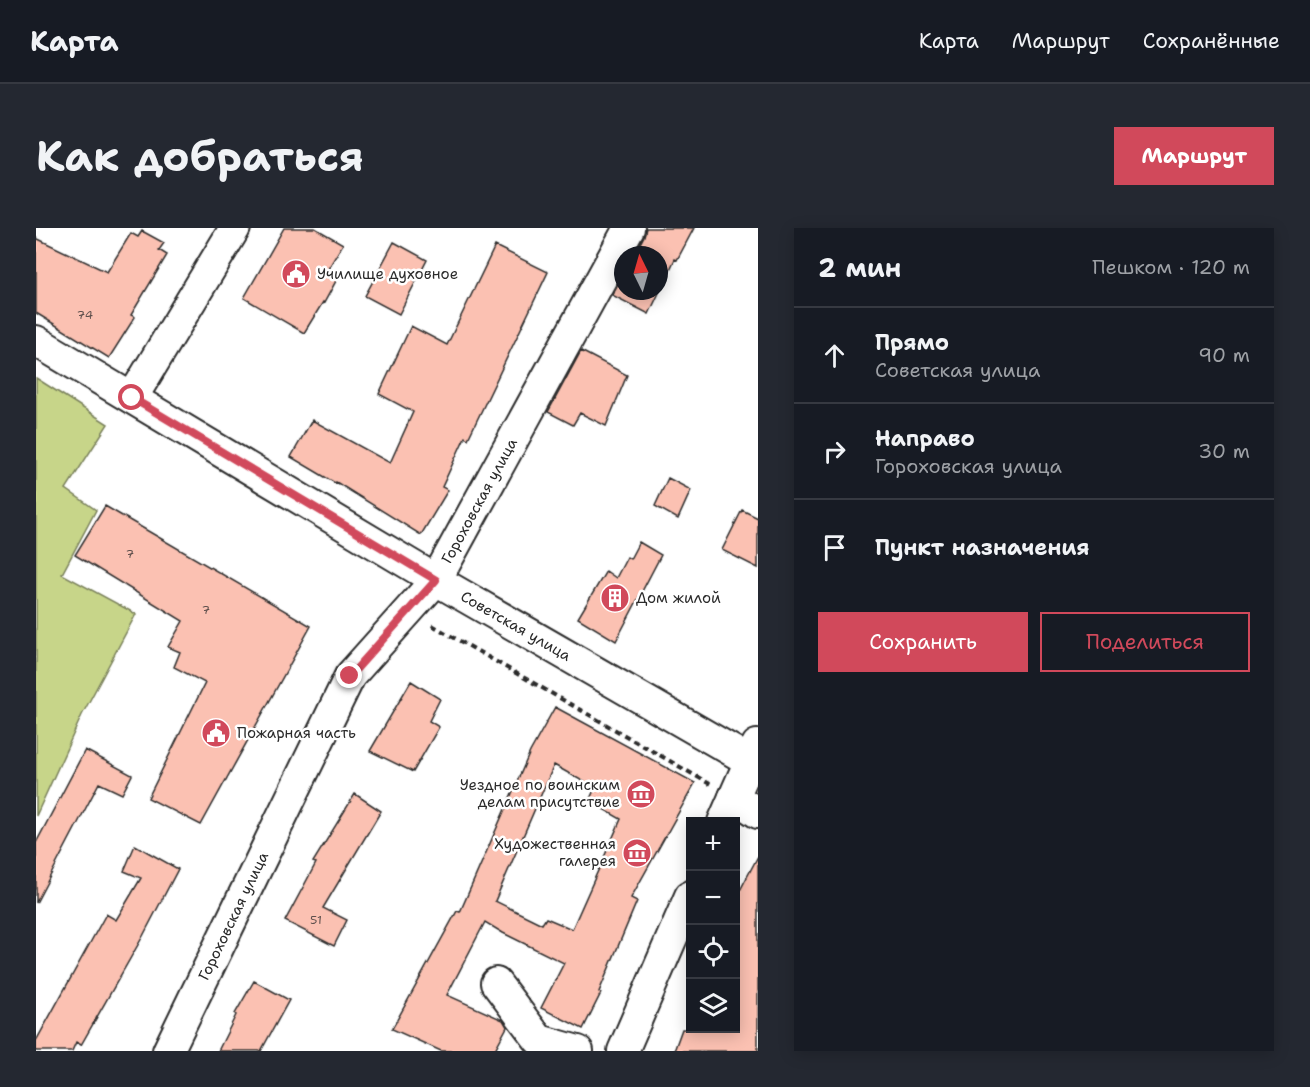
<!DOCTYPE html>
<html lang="ru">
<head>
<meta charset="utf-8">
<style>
  :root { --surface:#171b24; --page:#242831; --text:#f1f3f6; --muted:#9ea1a6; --line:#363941; --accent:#d1495b }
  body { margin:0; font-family:"Shantell Sans",sans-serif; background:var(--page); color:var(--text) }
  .controls { position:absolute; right:18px; bottom:18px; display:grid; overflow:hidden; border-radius:0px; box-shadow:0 3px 15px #0003 }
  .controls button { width:54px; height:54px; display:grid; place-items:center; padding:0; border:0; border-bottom:2px solid var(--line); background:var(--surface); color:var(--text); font:30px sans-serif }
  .compass { position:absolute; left:578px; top:18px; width:54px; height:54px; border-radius:50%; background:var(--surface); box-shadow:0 3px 15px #0003; rotate:355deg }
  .stop { position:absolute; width:18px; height:18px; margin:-14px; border:4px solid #d1495b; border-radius:50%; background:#fff }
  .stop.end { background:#d1495b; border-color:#fff; box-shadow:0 2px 6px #0008 }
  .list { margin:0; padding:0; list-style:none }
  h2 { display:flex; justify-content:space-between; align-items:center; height:78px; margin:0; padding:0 24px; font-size:26px }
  h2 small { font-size:20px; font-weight:400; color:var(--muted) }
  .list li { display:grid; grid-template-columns:39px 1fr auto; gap:18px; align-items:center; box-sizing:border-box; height:96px; padding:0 24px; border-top:2px solid var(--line) }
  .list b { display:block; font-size:22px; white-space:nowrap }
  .list p { margin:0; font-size:20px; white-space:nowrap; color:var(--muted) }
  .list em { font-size:20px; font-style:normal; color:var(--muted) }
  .actions { display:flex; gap:12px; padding:18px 24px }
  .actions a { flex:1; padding:14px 0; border:2px solid var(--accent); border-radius:0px; text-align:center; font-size:21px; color:var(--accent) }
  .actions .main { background:var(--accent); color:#fff }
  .icon { flex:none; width:33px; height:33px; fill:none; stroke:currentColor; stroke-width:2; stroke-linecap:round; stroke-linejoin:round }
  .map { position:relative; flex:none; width:722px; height:823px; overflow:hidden; border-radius:0px }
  header { display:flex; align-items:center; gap:36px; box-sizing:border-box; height:84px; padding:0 30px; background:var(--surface); border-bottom:2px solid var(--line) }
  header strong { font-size:28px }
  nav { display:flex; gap:33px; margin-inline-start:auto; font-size:21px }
  .intro { display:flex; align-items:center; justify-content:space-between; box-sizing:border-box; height:144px; padding:0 36px }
  h1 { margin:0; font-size:42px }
  .button { padding:15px 27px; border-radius:0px; background:var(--accent); color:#fff; font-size:21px; font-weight:700 }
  main { display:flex; gap:36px; padding:0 36px }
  aside { flex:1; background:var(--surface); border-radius:0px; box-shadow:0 3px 15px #0003 }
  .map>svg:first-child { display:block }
</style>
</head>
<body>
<header>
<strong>Карта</strong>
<nav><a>Карта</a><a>Маршрут</a><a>Сохранённые</a></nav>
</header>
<div class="intro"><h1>Как добраться</h1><a class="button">Маршрут</a></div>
<main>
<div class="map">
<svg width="722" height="823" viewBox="0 0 722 823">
  <rect width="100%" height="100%" fill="#fff"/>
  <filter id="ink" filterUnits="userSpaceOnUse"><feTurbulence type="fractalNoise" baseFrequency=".0167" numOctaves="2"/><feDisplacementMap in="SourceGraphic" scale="12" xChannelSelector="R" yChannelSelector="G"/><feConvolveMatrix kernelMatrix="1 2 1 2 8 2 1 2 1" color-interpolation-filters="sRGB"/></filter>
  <g filter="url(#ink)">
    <!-- green -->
    <path fill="#c7d589" stroke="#79805a" stroke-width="1.5" d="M 0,150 L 72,196 L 30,261 L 60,282 L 26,346 L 100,386 L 46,487 L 0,588 Z"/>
    <!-- building -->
    <path fill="#fbc1b2" stroke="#2b2b2b" stroke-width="1.5" fill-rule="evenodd" d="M 248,0 L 279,0 L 307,16 L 289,46 L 301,51 L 288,75 L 287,74 L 268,105 L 208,70 Z
      M 610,0 L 658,0 L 641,32 L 639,31 L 613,86 L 576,67 L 587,47 L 587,63 L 623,63 L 623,27 L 598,27 L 608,8 Z
      M 106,3 L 128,15 L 123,22 L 131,27 L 95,87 L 99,89 L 73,130 L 0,85 L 0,10 L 71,44 L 95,5 L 102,9 Z
      M 358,14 L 391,32 L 363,86 L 329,68 Z
      M 459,18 L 512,44 L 432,211 L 429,209 L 406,259 L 412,262 L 385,307 L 300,254 L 299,255 L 255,229 L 276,192 L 354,235 L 377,184 L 343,166 L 375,98 L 411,117 Z
      M 545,123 L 591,147 L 570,198 L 544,185 L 537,197 L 512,184 Z
      M 632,250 L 655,262 L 642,291 L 619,278 Z
      M 69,278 L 275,398 L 165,597 L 112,570 L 169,455 L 138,439 L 144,424 L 132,419 L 147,393 L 39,327 Z
      M 706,282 L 722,290 L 722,340 L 686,322 Z
      M 603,314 L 625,327 L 580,413 L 542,390 L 570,343 L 580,350 L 591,329 L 594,331 Z
      M 375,453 L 404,471 L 393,493 L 403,499 L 377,544 L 334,523 Z
      M 519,479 L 659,555 L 595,670 L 601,673 L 563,764 L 565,765 L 547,801 L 505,780 L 528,735 L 467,705 L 449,694 L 411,767 L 467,792 L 471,799 L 458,823 L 405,823 L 356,801 L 421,683 L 424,684 L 494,524 ZM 518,537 L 559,560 L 553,573 L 585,591 L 536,701 L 510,690 L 506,696 L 459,673 Z
      M 49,522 L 96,547 L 86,566 L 63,555 L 0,675 L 0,615 Z
      M 319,566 L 345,583 L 287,680 L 311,692 L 298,718 L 249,693 L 280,635 L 277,634 Z
      M 99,617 L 142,641 L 107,708 L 45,817 L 40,814 L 36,823 L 0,823 L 0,813 L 70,686 L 80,692 L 105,650 L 88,643 Z
      M 722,628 L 722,823 L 638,823 L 646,801 L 699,801 L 699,672 Z
      M 218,753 L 253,772 L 225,823 L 182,823 L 200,787 L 199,786 Z"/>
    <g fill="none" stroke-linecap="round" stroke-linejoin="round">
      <!-- minor casing -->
      <g stroke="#2b2b2b" stroke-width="34">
        <g id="minor">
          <path id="s1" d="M 0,113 L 400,352 L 714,533"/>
          <path d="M 96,170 L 199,0"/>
          <path d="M 698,569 L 722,585"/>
          <path d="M 687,594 L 721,517"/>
          <path d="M 460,755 L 503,812 L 542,823"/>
          <path id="s2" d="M 132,823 L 314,448 L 400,352 L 593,0"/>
          <path d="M 587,823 L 654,668"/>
        </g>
      </g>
      <!-- path -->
      <path stroke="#2b2b2b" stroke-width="4" stroke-dasharray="6 4.5" stroke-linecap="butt" d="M 396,397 L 674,556"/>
      <!-- minor -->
      <use href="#minor" stroke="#fff" stroke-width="30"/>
    </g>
  </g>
  <g fill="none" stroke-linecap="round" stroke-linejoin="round" filter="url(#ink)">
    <!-- route -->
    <path stroke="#d1495b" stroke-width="8" d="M 96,170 L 400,352 L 314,448"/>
  </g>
  <!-- icons -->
  <defs>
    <g id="civic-disc" transform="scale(1.5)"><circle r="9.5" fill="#d1495b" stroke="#fff"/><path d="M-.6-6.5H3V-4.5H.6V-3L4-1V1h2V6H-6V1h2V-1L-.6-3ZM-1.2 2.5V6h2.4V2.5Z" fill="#fff"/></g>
    <g id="building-disc" transform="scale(1.5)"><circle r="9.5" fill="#d1495b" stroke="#fff"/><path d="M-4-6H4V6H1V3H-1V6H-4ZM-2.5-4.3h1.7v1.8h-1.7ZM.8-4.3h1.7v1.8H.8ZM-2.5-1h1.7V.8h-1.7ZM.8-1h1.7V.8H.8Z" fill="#fff"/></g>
    <g id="museum-disc" transform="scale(1.5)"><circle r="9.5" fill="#d1495b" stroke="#fff"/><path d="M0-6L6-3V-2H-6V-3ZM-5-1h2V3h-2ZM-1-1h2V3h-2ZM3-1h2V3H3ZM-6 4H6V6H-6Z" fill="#fff"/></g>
  </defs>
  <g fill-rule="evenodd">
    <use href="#civic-disc" x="260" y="46"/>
    <use href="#building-disc" x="579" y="370"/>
    <use href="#civic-disc" x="180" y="505"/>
    <use href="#museum-disc" x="605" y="566"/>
    <use href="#museum-disc" x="601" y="625"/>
  </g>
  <g text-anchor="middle" stroke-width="5" stroke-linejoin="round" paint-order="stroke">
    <!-- number labels -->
    <g font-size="12" fill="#5f504d">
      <text x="49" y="91">74</text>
      <text x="94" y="330">7</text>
      <text x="170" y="386">7</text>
      <text x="280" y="696">51</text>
    </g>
    <!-- poi labels -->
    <g font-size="15" fill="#2b2b2b" stroke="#fff" text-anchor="start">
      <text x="281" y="51">Училище духовное</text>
      <text x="600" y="375">Дом жилой</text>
      <text x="201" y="510">Пожарная часть</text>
      <text x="584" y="562" text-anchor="end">Уездное по воинским<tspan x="584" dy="17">делам присутствие</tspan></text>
      <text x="580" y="621" text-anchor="end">Художественная<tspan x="580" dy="17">галерея</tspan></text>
    </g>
    <!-- street labels -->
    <g font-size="15" fill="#2b2b2b" stroke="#fff">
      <text dy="5" stroke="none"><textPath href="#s2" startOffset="636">Гороховская улица</textPath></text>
      <text dy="5" stroke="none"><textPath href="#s1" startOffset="558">Советская улица</textPath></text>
      <text dy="5" stroke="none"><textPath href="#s2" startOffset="150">Гороховская улица</textPath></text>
    </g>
  </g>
</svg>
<div class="controls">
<button>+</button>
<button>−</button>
<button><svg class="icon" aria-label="locate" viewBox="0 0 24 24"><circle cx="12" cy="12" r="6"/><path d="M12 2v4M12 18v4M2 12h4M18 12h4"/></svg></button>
<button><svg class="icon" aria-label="layers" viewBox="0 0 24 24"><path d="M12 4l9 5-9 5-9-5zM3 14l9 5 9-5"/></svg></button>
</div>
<svg class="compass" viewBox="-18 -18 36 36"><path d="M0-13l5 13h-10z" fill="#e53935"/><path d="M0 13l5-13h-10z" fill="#9ea1a6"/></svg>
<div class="stop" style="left:96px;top:170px"></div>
<div class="stop end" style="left:314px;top:448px"></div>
</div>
<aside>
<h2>2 мин<small>Пешком · 120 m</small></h2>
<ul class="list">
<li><svg class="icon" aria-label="ahead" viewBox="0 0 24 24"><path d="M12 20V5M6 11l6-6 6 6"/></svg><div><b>Прямо</b><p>Советская улица</p></div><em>90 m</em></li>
<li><svg class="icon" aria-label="right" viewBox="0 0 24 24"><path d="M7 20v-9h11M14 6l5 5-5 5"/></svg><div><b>Направо</b><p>Гороховская улица</p></div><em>30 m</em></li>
<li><svg class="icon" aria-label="arrive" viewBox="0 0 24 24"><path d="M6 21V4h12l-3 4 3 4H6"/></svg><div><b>Пункт назначения</b></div></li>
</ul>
<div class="actions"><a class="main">Сохранить</a><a>Поделиться</a></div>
</aside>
</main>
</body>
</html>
